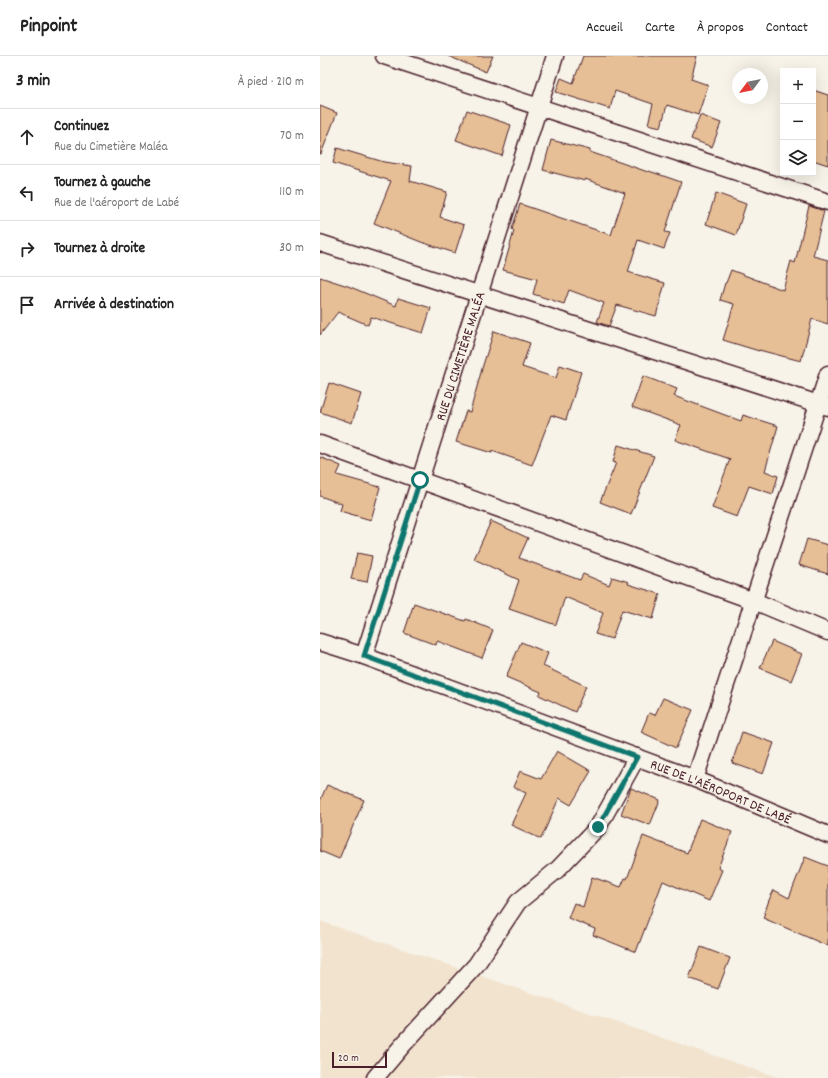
<!DOCTYPE html>
<html lang="fr">
<head>
<meta charset="utf-8">
<style>
  :root { --surface:#fff; --page:#f6f6f6; --text:#222; --muted:#767676; --line:#e0e0e0 }
  body { margin:0; font-family:Dekko,sans-serif; background:var(--page); color:var(--text) }
  .controls { position:absolute; right:12px; top:12px; display:grid; overflow:hidden; border-radius:0px; box-shadow:0 4px 16px #0002 }
  .controls button { width:36px; height:36px; display:grid; place-items:center; padding:0; border:0; border-bottom:1px solid var(--line); background:var(--surface); color:var(--text); font:20px sans-serif }
  .compass { position:absolute; left:412px; top:12px; width:36px; height:36px; border-radius:50%; background:var(--surface); box-shadow:0 4px 16px #0002; rotate:238deg }
  .scale { position:absolute; left:12px; bottom:10px; width:55px; box-sizing:border-box; padding-left:4px; border:2px solid #4a1f2b; border-top:0; font-size:11px; line-height:14px; white-space:nowrap; color:#4a1f2b; -webkit-text-stroke:3px #f7f3e8; paint-order:stroke }
  .stop { position:absolute; width:12px; height:12px; margin:-9px; border:3px solid #0f766e; border-radius:50%; background:#fff }
  .stop.end { background:#0f766e; border-color:#fff; box-shadow:0 1px 4px #0008 }
  .list { margin:0; padding:0; list-style:none }
  h2 { display:flex; justify-content:space-between; align-items:center; height:52px; margin:0; padding:0 16px; font-size:17px }
  h2 small { font-size:13px; font-weight:400; color:var(--muted) }
  .list li { display:grid; grid-template-columns:26px 1fr auto; gap:12px; align-items:center; box-sizing:border-box; height:56px; padding:0 16px; border-top:1px solid var(--line) }
  .list b { display:block; font-size:15px; white-space:nowrap }
  .list p { margin:0; font-size:13px; white-space:nowrap; color:var(--muted) }
  .list em { font-size:13px; font-style:normal; color:var(--muted) }
  .icon { flex:none; width:22px; height:22px; fill:none; stroke:currentColor; stroke-width:2; stroke-linecap:round; stroke-linejoin:round }
  .map { position:relative; flex:none; width:508px; height:1022px; overflow:hidden }
  header { display:flex; align-items:center; gap:24px; box-sizing:border-box; height:56px; padding:0 20px; background:var(--surface); border-bottom:1px solid var(--line) }
  header strong { font-size:19px }
  nav { display:flex; gap:22px; margin-inline-start:auto; font-size:14px }
  main { display:flex }
  aside { flex:1; background:var(--surface) }
  .map>svg:first-child { display:block }
</style>
</head>
<body>
<header>
<strong>Pinpoint</strong>
<nav><a>Accueil</a><a>Carte</a><a>À propos</a><a>Contact</a></nav>
</header>
<main>
<aside>
<h2>3 min<small>À pied · 210 m</small></h2>
<ul class="list">
<li><svg class="icon" aria-label="ahead" viewBox="0 0 24 24"><path d="M12 20V5M6 11l6-6 6 6"/></svg><div><b>Continuez</b><p>Rue du Cimetière Maléa</p></div><em>70 m</em></li>
<li><svg class="icon" aria-label="left" viewBox="0 0 24 24"><path d="M17 20v-9H6M10 6l-5 5 5 5"/></svg><div><b>Tournez à gauche</b><p>Rue de l'aéroport de Labé</p></div><em>110 m</em></li>
<li><svg class="icon" aria-label="right" viewBox="0 0 24 24"><path d="M7 20v-9h11M14 6l5 5-5 5"/></svg><div><b>Tournez à droite</b></div><em>30 m</em></li>
<li><svg class="icon" aria-label="arrive" viewBox="0 0 24 24"><path d="M6 21V4h12l-3 4 3 4H6"/></svg><div><b>Arrivée à destination</b></div></li>
</ul>
</aside>
<div class="map">
<svg width="508" height="1022" viewBox="0 0 508 1022">
  <rect width="100%" height="100%" fill="#f7f3e8"/>
  <filter id="ink" filterUnits="userSpaceOnUse"><feTurbulence type="fractalNoise" baseFrequency=".025" numOctaves="2"/><feDisplacementMap in="SourceGraphic" scale="8" xChannelSelector="R" yChannelSelector="G"/><feConvolveMatrix kernelMatrix="1 2 1 2 8 2 1 2 1" color-interpolation-filters="sRGB"/></filter>
  <g filter="url(#ink)">
    <!-- built -->
    <path fill="#f2e3cf" d="M 0,865 L 460,1022 L 0,1022 Z"/>
    <!-- building -->
    <path fill="#e6bf96" stroke="#4a1f2b" d="M 128,0 L 173,0 L 166,16 Z
      M 263,0 L 377,0 L 371,23 L 388,29 L 378,59 L 347,49 L 341,71 L 328,68 L 333,48 L 295,35 L 290,53 L 236,36 L 241,22 L 253,27 Z
      M 493,34 L 508,39 L 508,109 L 493,104 Z
      M 0,50 L 17,57 L 1,98 L 0,98 Z
      M 147,54 L 191,69 L 182,100 L 136,84 Z
      M 380,59 L 401,67 L 392,91 L 371,83 Z
      M 231,84 L 270,94 L 270,96 L 328,116 L 329,115 L 361,126 L 345,176 L 350,177 L 344,193 L 318,184 L 308,216 L 345,227 L 336,260 L 297,249 L 289,270 L 277,266 L 284,247 L 249,234 L 244,248 L 213,238 L 217,223 L 183,214 L 194,175 L 192,173 L 200,148 L 291,179 L 305,137 L 265,123 L 265,125 L 223,114 Z
      M 17,92 L 64,106 L 92,110 L 90,125 L 127,136 L 120,161 L 144,169 L 135,197 L 101,186 L 54,167 L 71,125 L 13,107 Z
      M 396,137 L 426,148 L 416,179 L 386,168 Z
      M 489,150 L 504,155 L 493,200 L 508,204 L 508,268 L 492,263 L 481,305 L 439,294 L 439,295 L 403,284 L 414,248 L 400,244 L 405,227 L 406,227 L 411,214 L 463,234 L 471,205 L 475,207 Z
      M 0,221 L 28,230 L 76,250 L 78,242 L 111,252 L 103,277 L 51,261 L 48,269 L 18,256 L 0,279 Z
      M 174,275 L 210,287 L 202,311 L 236,322 L 240,309 L 261,316 L 246,364 L 231,359 L 212,409 L 172,395 L 172,397 L 136,386 L 146,355 L 150,356 L 163,309 Z
      M 323,320 L 357,333 L 354,340 L 421,365 L 423,359 L 458,370 L 445,415 L 458,420 L 453,438 L 429,430 L 417,461 L 392,452 L 410,403 L 355,384 L 361,369 L 312,351 Z
      M 9,327 L 41,338 L 32,367 L 0,356 Z
      M 298,389 L 334,400 L 311,458 L 280,446 L 296,407 L 293,406 Z
      M 0,401 L 21,410 L 17,419 L 60,431 L 51,464 L 20,455 L 22,448 L 0,440 Z
      M 171,465 L 208,482 L 199,502 L 260,524 L 263,518 L 289,529 L 292,521 L 309,526 L 308,528 L 340,538 L 333,563 L 302,554 L 292,583 L 275,578 L 283,557 L 245,541 L 236,569 L 189,553 L 199,524 L 154,503 Z
      M 487,483 L 508,489 L 508,518 L 479,509 Z
      M 37,497 L 52,500 L 47,526 L 31,523 Z
      M 94,547 L 145,565 L 146,563 L 173,574 L 162,602 L 117,585 L 116,589 L 84,577 Z
      M 452,585 L 482,598 L 471,625 L 440,612 Z
      M 201,586 L 228,597 L 223,610 L 266,630 L 255,656 L 219,639 L 221,636 L 186,621 Z
      M 343,642 L 373,654 L 356,692 L 321,676 L 329,657 L 335,659 Z
      M 422,676 L 454,687 L 443,718 L 412,707 Z
      M 237,695 L 271,715 L 251,749 L 239,742 L 221,783 L 191,769 L 206,737 L 193,731 L 200,715 L 221,723 Z
      M 7,729 L 44,744 L 19,803 L 0,795 L 0,745 Z
      M 311,732 L 340,744 L 330,769 L 301,758 Z
      M 380,763 L 412,776 L 398,812 L 402,814 L 389,845 L 343,825 L 316,896 L 273,879 L 275,873 L 248,862 L 254,847 L 263,851 L 272,821 L 301,831 L 305,822 L 307,823 L 323,780 L 367,797 Z
      M 485,801 L 508,810 L 508,890 L 443,862 L 449,844 L 454,834 L 469,842 Z
      M 381,891 L 410,902 L 398,933 L 369,922 Z"/>
    <g fill="none" stroke-linecap="round" stroke-linejoin="round">
      <!-- minor casing -->
      <g stroke="#4a1f2b" stroke-width="19">
        <g id="minor">
          <path d="M 64,0 L 508,146"/>
          <path d="M 0,187 L 508,351"/>
          <path d="M 0,388 L 434,545 L 508,576"/>
          <path id="s1" d="M 0,586 L 44,600 L 375,723 L 508,779"/>
          <path id="s2" d="M 44,600 L 235,0"/>
          <path d="M 375,723 L 508,318"/>
          <path d="M 55,1022 L 82,990 L 156,909 L 198,846 L 237,814 L 278,771 L 317,701"/>
        </g>
      </g>
      <!-- minor -->
      <use href="#minor" stroke="#f7f3e8" stroke-width="16"/>
    </g>
  </g>
  <g fill="none" stroke-linecap="round" stroke-linejoin="round" filter="url(#ink)">
    <!-- route -->
    <path stroke="#0f766e" stroke-width="5" d="M 100,424 L 44,600 L 317,701 L 278,771"/>
  </g>
  <g text-anchor="middle" stroke-width="3" stroke-linejoin="round" paint-order="stroke">
    <!-- street labels -->
    <g font-size="14" fill="#4a1f2b" stroke="#f7f3e8">
      <text dy="5" stroke="none"><textPath href="#s2" startOffset="315">RUE DU CIMETIÈRE MALÉA</textPath></text>
      <text dy="5" stroke="none"><textPath href="#s1" startOffset="428">RUE DE L'AÉROPORT DE LABÉ</textPath></text>
    </g>
  </g>
</svg>
<div class="controls">
<button>+</button>
<button>−</button>
<button><svg class="icon" aria-label="layers" viewBox="0 0 24 24"><path d="M12 4l9 5-9 5-9-5zM3 14l9 5 9-5"/></svg></button>
</div>
<svg class="compass" viewBox="-18 -18 36 36"><path d="M0-13l5 13h-10z" fill="#e53935"/><path d="M0 13l5-13h-10z" fill="#767676"/></svg>
<div class="scale">20 m</div>
<div class="stop" style="left:100px;top:424px"></div>
<div class="stop end" style="left:278px;top:771px"></div>
</div>
</main>
</body>
</html>
